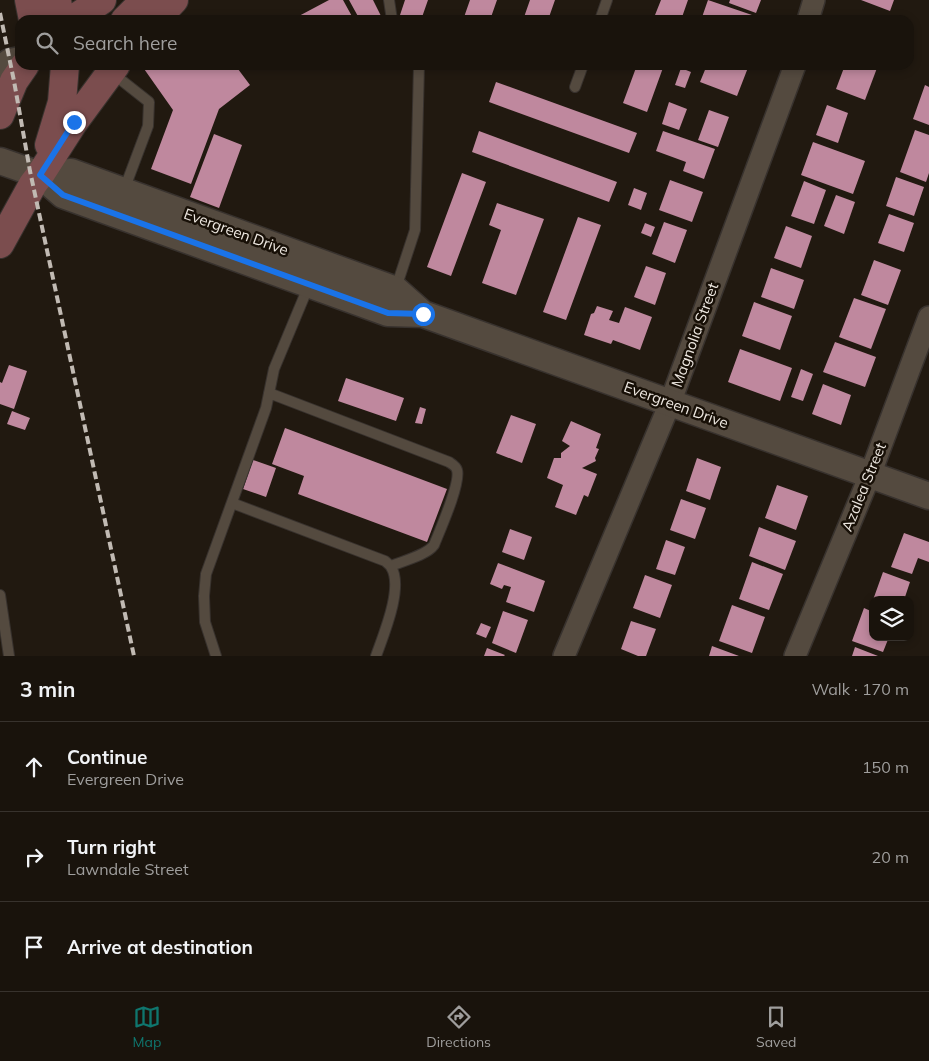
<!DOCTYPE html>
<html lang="en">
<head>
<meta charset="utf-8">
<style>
  :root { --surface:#19130c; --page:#26201a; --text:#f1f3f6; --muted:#9f9e9d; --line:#37322d; --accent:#0f766e }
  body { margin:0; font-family:Mulish,sans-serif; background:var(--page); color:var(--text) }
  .controls { position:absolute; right:15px; bottom:15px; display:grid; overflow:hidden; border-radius:10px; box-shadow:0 2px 8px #0003 }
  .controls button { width:45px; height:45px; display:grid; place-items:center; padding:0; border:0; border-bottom:1px solid var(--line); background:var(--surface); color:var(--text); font:25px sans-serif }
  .stop { position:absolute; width:15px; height:15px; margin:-11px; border:4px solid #1a73e8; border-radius:50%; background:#fff }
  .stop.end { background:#1a73e8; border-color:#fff; box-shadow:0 1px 5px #0008 }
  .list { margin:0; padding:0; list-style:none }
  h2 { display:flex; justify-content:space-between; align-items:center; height:65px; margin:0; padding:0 20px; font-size:21px }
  h2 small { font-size:16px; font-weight:400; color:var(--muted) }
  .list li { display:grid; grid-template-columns:32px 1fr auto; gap:15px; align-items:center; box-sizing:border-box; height:90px; padding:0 20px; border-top:1px solid var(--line) }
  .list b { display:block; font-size:19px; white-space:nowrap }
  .list p { margin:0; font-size:16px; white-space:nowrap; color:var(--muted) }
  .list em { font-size:16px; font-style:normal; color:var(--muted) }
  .icon { flex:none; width:28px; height:28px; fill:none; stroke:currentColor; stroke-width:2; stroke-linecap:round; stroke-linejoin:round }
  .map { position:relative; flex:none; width:929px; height:656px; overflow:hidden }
  .search { position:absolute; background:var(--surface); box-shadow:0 2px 8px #0003; left:15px; right:15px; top:15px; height:55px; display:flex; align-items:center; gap:12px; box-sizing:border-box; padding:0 18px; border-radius:15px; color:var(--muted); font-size:19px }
  .sheet { height:335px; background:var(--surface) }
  nav { display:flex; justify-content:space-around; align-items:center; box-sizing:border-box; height:70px; border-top:1px solid var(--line); background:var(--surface); font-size:14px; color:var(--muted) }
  nav a { display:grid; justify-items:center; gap:2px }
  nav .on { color:var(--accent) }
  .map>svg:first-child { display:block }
</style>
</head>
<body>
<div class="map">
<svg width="929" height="656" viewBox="0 0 929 656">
  <rect width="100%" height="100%" fill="#211910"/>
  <!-- building -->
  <path fill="#bf889e" d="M 329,0 L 343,0 L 354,20 L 299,20 L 297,17 Z
    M 349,0 L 373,0 L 383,20 L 360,20 Z
    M 405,0 L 428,0 L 421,20 L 412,20 L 400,15 Z
    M 470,0 L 497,0 L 490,20 L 463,20 Z
    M 530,0 L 555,0 L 548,20 L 523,20 Z
    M 661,0 L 688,0 L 681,20 L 653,20 Z
    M 708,0 L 752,15 L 751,17 L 757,20 L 701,20 Z
    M 730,0 L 761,0 L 756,13 L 729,3 Z
    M 861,0 L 894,0 L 890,11 Z
    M 861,15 L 875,20 L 859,20 Z
    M 143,65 L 235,65 L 250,85 L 219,109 L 191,184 L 151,169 L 173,110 L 142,66 Z
    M 637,65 L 664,65 L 647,112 L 623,103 Z
    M 707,65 L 749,65 L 737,96 L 700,82 Z
    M 845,65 L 870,65 L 877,68 L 865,100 L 836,89 Z
    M 681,68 L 691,72 L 685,88 L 675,85 Z
    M 496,82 L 637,133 L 629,153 L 489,102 Z
    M 925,85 L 929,87 L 929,125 L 913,119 Z
    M 669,102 L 687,109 L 679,130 L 662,124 Z
    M 827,105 L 848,113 L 838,143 L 816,135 Z
    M 709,110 L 729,117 L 718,147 L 698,140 Z
    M 915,130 L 929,135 L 929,173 L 926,182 L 900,172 Z
    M 479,131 L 617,182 L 609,202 L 472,152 Z
    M 663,131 L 715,149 L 704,179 L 683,171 L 686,162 L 656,151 Z
    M 214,134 L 242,145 L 219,208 L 190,197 Z
    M 813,142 L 865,161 L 853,194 L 801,175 Z
    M 462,173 L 486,182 L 451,276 L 427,267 Z
    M 896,177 L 924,187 L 914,216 L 886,206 Z
    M 670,180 L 703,192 L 692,222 L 659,210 Z
    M 804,181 L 826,190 L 814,224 L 791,216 Z
    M 634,188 L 647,193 L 641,210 L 628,205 Z
    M 836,195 L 855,202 L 844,234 L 824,226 Z
    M 497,203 L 544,219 L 516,295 L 482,283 L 501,230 L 489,225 Z
    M 889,214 L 914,223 L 904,252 L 878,243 Z
    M 578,217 L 601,225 L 566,320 L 543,312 Z
    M 664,222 L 687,230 L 675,263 L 652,254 Z
    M 645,223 L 655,227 L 651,237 L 641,233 Z
    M 786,226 L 812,236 L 801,268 L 774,258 Z
    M 874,260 L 901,270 L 888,305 L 861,295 Z
    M 646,266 L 666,273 L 655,305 L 634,297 Z
    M 771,268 L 804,280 L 794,309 L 761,297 Z
    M 854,298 L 886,309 L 871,349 L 839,337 Z
    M 754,302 L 792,316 L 780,350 L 742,336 Z
    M 597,306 L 613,311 L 609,320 L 619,323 L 625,307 L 652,317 L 640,350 L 613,340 L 611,344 L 584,335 L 591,314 L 594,313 Z
    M 835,342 L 876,357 L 865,387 L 823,372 Z
    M 740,349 L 792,368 L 780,401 L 728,382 Z
    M 9,365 L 27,371 L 14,409 L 0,404 L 0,382 L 2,383 Z
    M 801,369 L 813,374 L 803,401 L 791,397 Z
    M 346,378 L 404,398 L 396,421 L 338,401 Z
    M 823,384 L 851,395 L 841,425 L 812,414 Z
    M 420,407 L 426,409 L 422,424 L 415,423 Z
    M 12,411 L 30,418 L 25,430 L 7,424 Z
    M 511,415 L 536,424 L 522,463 L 496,453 Z
    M 571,421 L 601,434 L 596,448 L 599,449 L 595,458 L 596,461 L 582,468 L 597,474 L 588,497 L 584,495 L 576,515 L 555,507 L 563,485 L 547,478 L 554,458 L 561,458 L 561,453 L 570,446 L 562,441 Z
    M 285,428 L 447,489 L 427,542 L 298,494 L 304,476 L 272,464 Z
    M 697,458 L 721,467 L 710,500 L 686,491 Z
    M 253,460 L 276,468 L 266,497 L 243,489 Z
    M 777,485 L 808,496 L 796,530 L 765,518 Z
    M 681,499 L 706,508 L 695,539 L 670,530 Z
    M 759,527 L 796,541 L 785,570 L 749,556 Z
    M 510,529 L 532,537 L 524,560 L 502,552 Z
    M 904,533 L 929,542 L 929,562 L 918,558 L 912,574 L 891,567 Z
    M 666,540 L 685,547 L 675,575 L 656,569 Z
    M 752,562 L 783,574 L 769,610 L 739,599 Z
    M 498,563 L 545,581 L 534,612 L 506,602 L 511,587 L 504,585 L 502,589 L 490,584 Z
    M 883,572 L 910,582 L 904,600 L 873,600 Z
    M 645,575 L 672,585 L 660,618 L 633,608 Z
    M 732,605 L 765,617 L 752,653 L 719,641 Z
    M 864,608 L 873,612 L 873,637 L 889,637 L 883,652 L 852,641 Z
    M 503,611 L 528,620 L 516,653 L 492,643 Z
    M 631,621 L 656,629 L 646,656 L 638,656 L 621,649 Z
    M 481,623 L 491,627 L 486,638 L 476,634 Z
    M 712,646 L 739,656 L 709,656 Z
    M 855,647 L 878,656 L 852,656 Z
    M 487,648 L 505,655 L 504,656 L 484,656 Z"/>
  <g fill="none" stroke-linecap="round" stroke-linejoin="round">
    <!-- service casing -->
    <g stroke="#38322e" stroke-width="12">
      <path id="service" d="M 389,0 L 392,20
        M 600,20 L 607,0
        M 111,72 L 149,102 L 148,126 L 124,190
        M 575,87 L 583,65
        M 396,288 L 415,230 L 419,65
        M 269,393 L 449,462 C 452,464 456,466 457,470 C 461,483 440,530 434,545 C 427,555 403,561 391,566
        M 232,503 L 385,561 C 386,562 391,566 391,567 C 404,587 383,636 376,656
        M 0,595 L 9,656
        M 216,656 L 205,622 L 204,596 L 206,574 L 266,408 L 274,369 L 309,285"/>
    </g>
    <!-- minor casing -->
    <g stroke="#38322e" stroke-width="24">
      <path id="minor" d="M 808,20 L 814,0
        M 564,656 L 670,403 L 795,65
        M 795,656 L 870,475 L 929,317"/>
    </g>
    <!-- tertiary casing -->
    <g stroke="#38322e" stroke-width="29">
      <path id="tertiary" d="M 0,69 L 10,62 L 20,60
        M 0,161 L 40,175 L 63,195 L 388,313 L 423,314 L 929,496
        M 40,175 L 71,172 L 396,290 L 423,314"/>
    </g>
    <!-- secondary casing -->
    <g stroke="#38322e" stroke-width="30">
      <path id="secondary" d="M 29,0 L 33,20
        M 57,0 L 60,20
        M 72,20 L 102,0
        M 125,20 L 145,0
        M 155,20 L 174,0
        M 0,115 L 14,81 L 25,65
        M 49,145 L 62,102 L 65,65
        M 0,244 L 33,184 L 40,175 L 74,122 L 116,65"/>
    </g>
    <!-- service -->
    <use href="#service" stroke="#544a3f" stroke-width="10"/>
    <!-- minor -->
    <use href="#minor" stroke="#544a3f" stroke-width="21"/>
    <!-- tertiary -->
    <use href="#tertiary" stroke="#544a3f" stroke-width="26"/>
    <!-- secondary -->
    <use href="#secondary" stroke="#7b4d4e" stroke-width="28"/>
    <!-- rail -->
    <path stroke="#c1bab3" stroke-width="4" stroke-dasharray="8 4" stroke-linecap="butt" d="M 0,13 L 14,81 L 30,171 L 134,656"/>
  </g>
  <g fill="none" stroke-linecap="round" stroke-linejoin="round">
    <!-- route -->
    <path stroke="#1a73e8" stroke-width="6" d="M 74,122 L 40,175 L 63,195 L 388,313 L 423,314"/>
  </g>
  <g text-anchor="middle" stroke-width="5" stroke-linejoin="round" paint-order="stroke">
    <!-- street labels -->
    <g font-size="15" fill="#eee8e1" stroke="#181007">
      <text transform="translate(236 232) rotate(20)" y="5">Evergreen Drive</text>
      <text transform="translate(695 335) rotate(-70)" y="5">Magnolia Street</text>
      <text transform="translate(676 405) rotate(20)" y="5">Evergreen Drive</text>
      <text transform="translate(864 487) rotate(-68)" y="5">Azalea Street</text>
    </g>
  </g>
</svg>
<div class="controls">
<button><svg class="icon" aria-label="layers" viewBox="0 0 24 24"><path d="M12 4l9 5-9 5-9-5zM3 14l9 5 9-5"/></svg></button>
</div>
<div class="stop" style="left:423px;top:314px"></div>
<div class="stop end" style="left:74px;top:122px"></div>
<div class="search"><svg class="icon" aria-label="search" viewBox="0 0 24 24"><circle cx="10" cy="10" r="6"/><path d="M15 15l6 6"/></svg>Search here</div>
</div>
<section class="sheet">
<h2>3 min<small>Walk · 170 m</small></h2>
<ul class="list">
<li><svg class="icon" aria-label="ahead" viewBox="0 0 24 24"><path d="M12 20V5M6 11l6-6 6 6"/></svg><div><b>Continue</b><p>Evergreen Drive</p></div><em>150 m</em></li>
<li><svg class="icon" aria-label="right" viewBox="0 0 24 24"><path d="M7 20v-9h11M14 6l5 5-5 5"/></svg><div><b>Turn right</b><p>Lawndale Street</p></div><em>20 m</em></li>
<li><svg class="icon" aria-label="arrive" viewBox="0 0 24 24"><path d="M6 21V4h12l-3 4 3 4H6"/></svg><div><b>Arrive at destination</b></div></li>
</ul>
</section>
<nav>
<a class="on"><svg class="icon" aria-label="map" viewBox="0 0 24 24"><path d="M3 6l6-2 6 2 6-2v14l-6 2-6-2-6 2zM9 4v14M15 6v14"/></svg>Map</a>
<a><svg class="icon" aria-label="directions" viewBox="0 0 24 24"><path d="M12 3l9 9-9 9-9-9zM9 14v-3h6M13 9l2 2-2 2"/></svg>Directions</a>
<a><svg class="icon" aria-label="saved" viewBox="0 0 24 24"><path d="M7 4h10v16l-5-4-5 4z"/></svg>Saved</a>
</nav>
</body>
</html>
